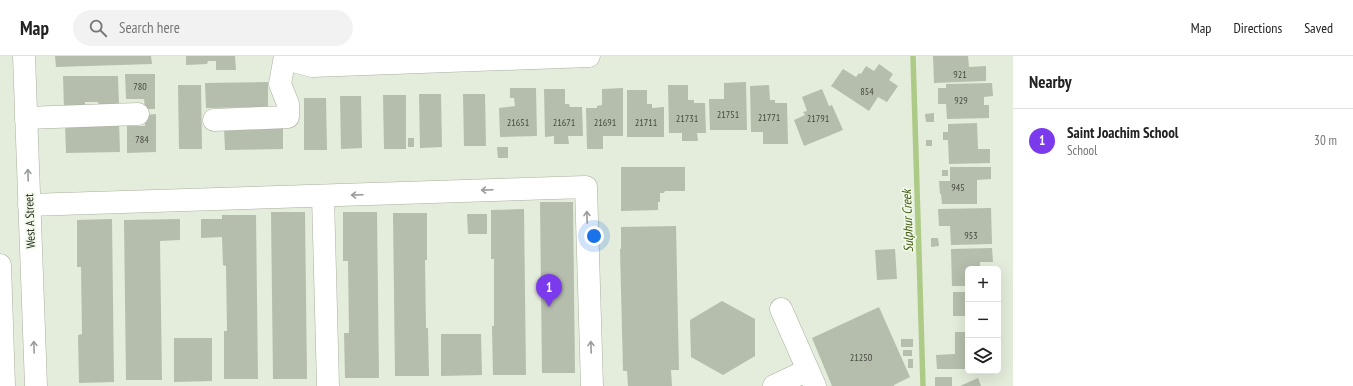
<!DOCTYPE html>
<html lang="en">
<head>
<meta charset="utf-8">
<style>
  :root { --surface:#fff; --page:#f2f2f2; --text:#222; --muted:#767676; --line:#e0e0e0; --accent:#7c3aed }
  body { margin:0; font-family:"PT Sans Narrow",sans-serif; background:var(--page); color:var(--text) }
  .controls { position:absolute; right:12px; bottom:12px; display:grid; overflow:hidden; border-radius:6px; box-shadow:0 4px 16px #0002 }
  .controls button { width:36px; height:36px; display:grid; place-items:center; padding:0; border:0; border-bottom:1px solid var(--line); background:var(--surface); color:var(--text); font:20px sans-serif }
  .you { position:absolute; left:594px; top:180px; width:14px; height:14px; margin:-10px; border:3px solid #fff; border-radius:50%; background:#1a73e8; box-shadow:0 0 0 6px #1a73e833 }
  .badge { display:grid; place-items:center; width:26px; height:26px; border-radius:50%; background:var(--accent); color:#fff; font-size:13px; font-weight:700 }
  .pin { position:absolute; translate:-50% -33px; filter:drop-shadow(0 1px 2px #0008) }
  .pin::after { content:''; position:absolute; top:21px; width:14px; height:12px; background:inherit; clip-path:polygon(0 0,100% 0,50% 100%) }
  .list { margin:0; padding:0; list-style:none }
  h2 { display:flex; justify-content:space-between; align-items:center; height:52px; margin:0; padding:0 16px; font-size:17px }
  h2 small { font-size:13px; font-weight:400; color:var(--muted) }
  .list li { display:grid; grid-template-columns:26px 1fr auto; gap:12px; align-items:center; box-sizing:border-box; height:64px; padding:0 16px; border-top:1px solid var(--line) }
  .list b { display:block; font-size:15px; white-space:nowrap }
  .list p { margin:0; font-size:13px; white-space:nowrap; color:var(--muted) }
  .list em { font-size:13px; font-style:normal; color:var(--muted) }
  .icon { flex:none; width:22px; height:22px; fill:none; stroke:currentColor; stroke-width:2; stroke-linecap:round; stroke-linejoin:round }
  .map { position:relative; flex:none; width:1013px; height:330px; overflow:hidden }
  header { display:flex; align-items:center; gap:24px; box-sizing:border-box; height:56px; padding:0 20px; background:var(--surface); border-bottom:1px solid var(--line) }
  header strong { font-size:19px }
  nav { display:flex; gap:22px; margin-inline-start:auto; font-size:14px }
  .search { width:280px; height:36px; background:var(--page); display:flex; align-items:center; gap:10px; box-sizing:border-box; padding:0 14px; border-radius:22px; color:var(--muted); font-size:15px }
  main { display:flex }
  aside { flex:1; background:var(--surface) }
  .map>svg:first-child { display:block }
</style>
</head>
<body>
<header>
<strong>Map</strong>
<div class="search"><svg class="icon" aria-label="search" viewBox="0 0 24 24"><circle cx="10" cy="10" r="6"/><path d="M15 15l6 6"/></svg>Search here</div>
<nav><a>Map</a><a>Directions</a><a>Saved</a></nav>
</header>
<main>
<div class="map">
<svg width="1013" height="330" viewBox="0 0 1013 330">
  <rect width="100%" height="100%" fill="#e4ecdb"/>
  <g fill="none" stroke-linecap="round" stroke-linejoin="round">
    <!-- stream -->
    <path stroke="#aeca87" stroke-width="5.5" d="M 913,0 L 923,330"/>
  </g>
  <!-- building -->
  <path fill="#b5bdac" d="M 55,0 L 151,0 L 152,8 L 56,11 Z
    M 186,0 L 235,0 L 236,14 L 216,14 L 216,5 L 208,5 L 207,8 L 186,9 Z
    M 933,0 L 968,0 L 969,11 L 986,10 L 986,25 L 934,27 Z
    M 879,8 L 893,18 L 889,24 L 898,30 L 887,46 L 878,41 L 869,55 L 831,30 L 843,13 L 856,21 L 859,17 L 861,18 L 866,10 L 874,15 Z
    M 125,18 L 155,18 L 155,53 L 145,53 L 144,43 L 126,43 Z
    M 63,20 L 118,20 L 119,49 L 99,49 L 98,46 L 85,46 L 85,52 L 64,53 Z
    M 268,26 L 268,51 L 206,52 L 205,27 Z
    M 746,26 L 747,74 L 710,74 L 709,43 L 724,43 L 724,27 Z
    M 992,27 L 993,40 L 984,41 L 984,49 L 989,49 L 989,62 L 947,63 L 946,48 L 938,48 L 938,32 L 946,32 L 946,28 Z
    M 178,29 L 201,29 L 202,93 L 179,93 Z
    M 668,29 L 688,29 L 688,44 L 694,44 L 694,47 L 705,47 L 706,77 L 697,77 L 698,85 L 682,85 L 682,77 L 669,77 Z
    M 769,29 L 770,44 L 775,44 L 775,47 L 787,47 L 788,88 L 763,88 L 763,76 L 751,76 L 750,30 Z
    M 510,32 L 536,32 L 537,80 L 500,81 L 499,52 L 515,50 L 514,42 L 510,42 Z
    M 623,32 L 623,80 L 603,80 L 603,93 L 587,93 L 586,52 L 597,52 L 597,50 L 602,49 L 602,33 Z
    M 544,33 L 565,33 L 565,48 L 569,48 L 570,51 L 582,51 L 583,80 L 568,80 L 569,88 L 554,88 L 554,80 L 545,81 Z
    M 822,33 L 829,50 L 832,49 L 843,74 L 804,90 L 794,64 L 805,59 L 803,56 L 807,55 L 802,41 Z
    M 627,34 L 647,34 L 647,48 L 652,48 L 652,52 L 664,51 L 664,81 L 627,81 Z
    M 419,38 L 441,38 L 442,91 L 420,92 Z
    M 463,38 L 485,38 L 486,90 L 464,90 Z
    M 383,39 L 406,39 L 406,93 L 384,93 Z
    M 340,40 L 361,40 L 362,92 L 341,93 Z
    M 304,42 L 326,42 L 327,94 L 304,94 Z
    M 934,57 L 934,66 L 926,66 L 925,58 Z
    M 156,58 L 156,96 L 127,97 L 127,70 L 145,70 L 145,59 Z
    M 119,66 L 120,96 L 66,97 L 65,67 L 87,67 L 87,71 L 101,71 L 101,67 Z
    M 977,67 L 978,93 L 990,93 L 990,107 L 949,108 L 948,84 L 943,84 L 943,76 L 948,76 L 948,68 Z
    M 283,70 L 283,93 L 225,94 L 224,71 Z
    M 408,82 L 414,82 L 414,91 L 408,91 Z
    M 926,84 L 932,84 L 932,90 L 926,90 Z
    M 497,91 L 508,91 L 508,102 L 498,102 Z
    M 621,111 L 685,111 L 685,135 L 665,135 L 664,137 L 660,137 L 660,146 L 658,146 L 658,154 L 621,155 Z
    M 950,111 L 991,111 L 991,123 L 977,124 L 977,148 L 942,148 L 941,138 L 940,138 L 939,125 L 950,125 Z
    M 942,114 L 948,114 L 948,120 L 942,120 Z
    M 540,146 L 573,146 L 575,317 L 542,317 Z
    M 991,152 L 992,188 L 951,189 L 950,170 L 939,170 L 938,153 Z
    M 524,153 L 526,319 L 493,319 L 492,270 L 494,270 L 494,203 L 491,203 L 491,154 Z
    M 271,156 L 305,156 L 307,323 L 273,323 Z
    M 343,156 L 377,156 L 379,322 L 345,322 L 344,277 L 349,277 L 348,205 L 343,205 Z
    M 393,157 L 427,157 L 427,204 L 425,204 L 426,272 L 428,272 L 429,320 L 395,320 Z
    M 467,158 L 487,158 L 487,178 L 468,178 Z
    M 222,159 L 256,159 L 258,323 L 224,323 L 224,275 L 227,275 L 226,210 L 223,209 L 222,181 L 201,182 L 201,163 L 222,163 Z
    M 112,163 L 114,326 L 79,327 L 78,279 L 82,278 L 81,211 L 77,211 L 77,164 Z
    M 180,163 L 180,184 L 160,185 L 162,324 L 126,324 L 124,164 Z
    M 676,170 L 679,314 L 671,314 L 672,330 L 628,330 L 627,315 L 623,315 L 620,193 L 621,193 L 621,171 Z
    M 931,182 L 938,182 L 939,190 L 931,191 Z
    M 992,192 L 993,206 L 980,206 L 980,213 L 968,213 L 968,230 L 952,230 L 951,193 Z
    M 895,193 L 897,223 L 877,224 L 875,194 Z
    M 953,236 L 968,236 L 968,260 L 953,260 Z
    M 722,245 L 755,263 L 755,300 L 723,319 L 691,301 L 690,264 Z
    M 879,251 L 910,321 L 894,329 L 894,330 L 832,330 L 812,282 Z
    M 955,276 L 968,276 L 968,313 L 937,313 L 936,299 L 955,298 Z
    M 441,278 L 481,278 L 482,319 L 441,320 Z
    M 174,282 L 212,282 L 212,325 L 174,326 Z
    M 901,283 L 913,283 L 913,291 L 901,291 Z
    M 903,294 L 912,294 L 912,300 L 903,300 Z
    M 908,303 L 913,303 L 913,312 L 908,312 Z
    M 935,321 L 952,321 L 952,330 L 935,330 Z
    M 978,322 L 981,330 L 960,330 Z"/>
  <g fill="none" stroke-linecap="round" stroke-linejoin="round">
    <!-- minor casing -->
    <g stroke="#a9b0a0" stroke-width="23">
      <path id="minor" d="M 289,0 L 297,6 L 312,10 L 589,0
        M 26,62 L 138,58
        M 214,64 L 288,61 L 288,48 L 280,28 L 285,0
        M 323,140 L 328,330
        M 29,149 L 586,131 L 592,330
        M 781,253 L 815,330
        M 774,330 L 808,314"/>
    </g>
    <!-- major casing -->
    <g stroke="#a9b0a0" stroke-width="23">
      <path id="major" d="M 24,0 L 36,330
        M 0,209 L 4,330"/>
    </g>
    <!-- minor -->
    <use href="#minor" stroke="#fff" stroke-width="22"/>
    <!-- major -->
    <use href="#major" stroke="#fff" stroke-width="22"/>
  </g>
  <!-- one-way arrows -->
  <defs><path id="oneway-shaft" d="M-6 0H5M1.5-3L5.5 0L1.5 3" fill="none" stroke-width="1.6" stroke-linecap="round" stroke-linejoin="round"/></defs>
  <g stroke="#9a9c98">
    <use href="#oneway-shaft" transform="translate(28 119) rotate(-92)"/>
    <use href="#oneway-shaft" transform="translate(487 134) rotate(178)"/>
    <use href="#oneway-shaft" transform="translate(357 139) rotate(178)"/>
    <use href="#oneway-shaft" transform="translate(587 161) rotate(-92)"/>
    <use href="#oneway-shaft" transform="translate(34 291) rotate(-92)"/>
    <use href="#oneway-shaft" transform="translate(591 291) rotate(-92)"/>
  </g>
  <g text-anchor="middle" stroke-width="3.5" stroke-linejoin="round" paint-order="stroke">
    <!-- number labels -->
    <g font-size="10" fill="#44493f">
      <text x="960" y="22">921</text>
      <text x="140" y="34">780</text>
      <text x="867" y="39">854</text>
      <text x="961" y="48">929</text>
      <text x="728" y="62">21751</text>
      <text x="769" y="65">21771</text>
      <text x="687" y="66">21731</text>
      <text x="818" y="66">21791</text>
      <text x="518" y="70">21651</text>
      <text x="564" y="70">21671</text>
      <text x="605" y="70">21691</text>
      <text x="646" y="70">21711</text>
      <text x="142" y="87">784</text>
      <text x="958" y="135">945</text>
      <text x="971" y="183">953</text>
      <text x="861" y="305">21250</text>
    </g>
    <!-- street labels -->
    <g font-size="12" fill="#1f221b" stroke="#f1f9e8">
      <text transform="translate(30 165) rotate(-92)" y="4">West A Street</text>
    </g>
    <!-- water labels -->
    <g font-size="13" font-style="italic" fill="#415a13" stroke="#f1f9e8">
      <text transform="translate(907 165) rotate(-92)" y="5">Sulphur Creek</text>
    </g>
  </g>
</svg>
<div class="controls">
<button>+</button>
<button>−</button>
<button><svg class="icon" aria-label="layers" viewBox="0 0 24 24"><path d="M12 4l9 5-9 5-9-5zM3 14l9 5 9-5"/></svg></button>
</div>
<div class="you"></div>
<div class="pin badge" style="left:549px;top:251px">1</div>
</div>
<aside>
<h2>Nearby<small></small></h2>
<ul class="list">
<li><span class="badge">1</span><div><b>Saint Joachim School</b><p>School</p></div><em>30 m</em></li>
</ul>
</aside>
</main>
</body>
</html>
